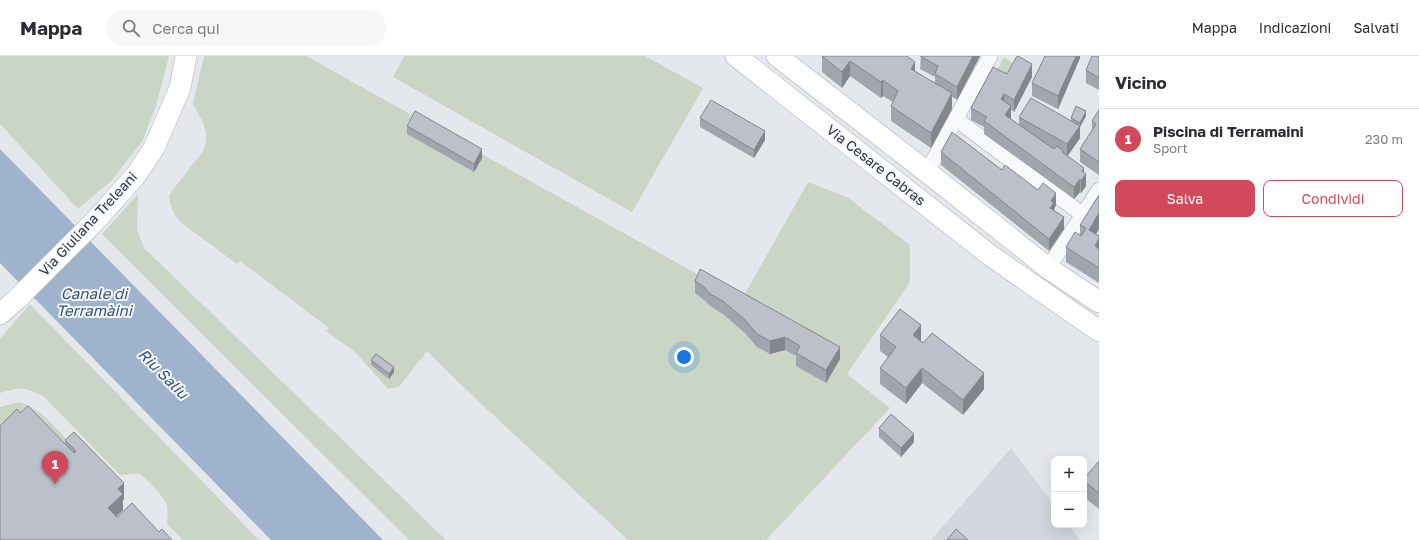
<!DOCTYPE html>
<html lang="it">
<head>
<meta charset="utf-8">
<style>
  :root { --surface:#fff; --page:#f7f7f7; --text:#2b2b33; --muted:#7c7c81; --line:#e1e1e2; --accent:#d1495b }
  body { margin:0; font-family:"Golos Text",sans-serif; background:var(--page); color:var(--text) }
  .controls { position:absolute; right:12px; bottom:12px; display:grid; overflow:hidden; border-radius:8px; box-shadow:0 4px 16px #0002 }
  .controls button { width:36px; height:36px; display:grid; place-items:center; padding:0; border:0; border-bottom:1px solid var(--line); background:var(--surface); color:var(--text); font:20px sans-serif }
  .you { position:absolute; left:684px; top:301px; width:14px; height:14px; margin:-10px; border:3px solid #fff; border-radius:50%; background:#1a73e8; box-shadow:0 0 0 6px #1a73e833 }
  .badge { display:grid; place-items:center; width:26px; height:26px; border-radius:50%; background:var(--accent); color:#fff; font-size:13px; font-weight:700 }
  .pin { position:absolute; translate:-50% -33px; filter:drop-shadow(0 1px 2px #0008) }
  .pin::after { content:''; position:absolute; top:21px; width:14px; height:12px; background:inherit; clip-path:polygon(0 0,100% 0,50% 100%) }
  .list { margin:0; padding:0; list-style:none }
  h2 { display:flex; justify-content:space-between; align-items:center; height:52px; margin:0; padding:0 16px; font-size:17px }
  h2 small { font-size:13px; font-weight:400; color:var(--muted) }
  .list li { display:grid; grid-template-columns:26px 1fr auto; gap:12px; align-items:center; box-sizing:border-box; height:60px; padding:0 16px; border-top:1px solid var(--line) }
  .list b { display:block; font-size:15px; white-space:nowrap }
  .list p { margin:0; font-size:13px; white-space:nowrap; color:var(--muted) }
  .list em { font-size:13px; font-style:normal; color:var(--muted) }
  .actions { display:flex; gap:8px; padding:12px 16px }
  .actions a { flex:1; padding:9px 0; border:1px solid var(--accent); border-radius:8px; text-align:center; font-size:14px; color:var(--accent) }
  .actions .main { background:var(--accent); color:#fff }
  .icon { flex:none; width:22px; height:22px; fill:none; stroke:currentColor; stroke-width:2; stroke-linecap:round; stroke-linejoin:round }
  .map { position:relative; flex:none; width:1099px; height:484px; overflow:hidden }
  header { display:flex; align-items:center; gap:24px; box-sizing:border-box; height:56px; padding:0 20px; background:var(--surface); border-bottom:1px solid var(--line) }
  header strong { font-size:19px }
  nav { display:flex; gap:22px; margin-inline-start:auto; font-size:14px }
  .search { width:280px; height:36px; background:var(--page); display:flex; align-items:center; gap:10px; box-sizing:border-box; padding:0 14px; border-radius:22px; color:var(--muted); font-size:15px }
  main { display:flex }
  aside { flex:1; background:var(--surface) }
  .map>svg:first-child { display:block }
</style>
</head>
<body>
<header>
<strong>Mappa</strong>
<div class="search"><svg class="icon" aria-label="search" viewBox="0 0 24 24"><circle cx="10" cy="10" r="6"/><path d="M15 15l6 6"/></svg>Cerca qui</div>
<nav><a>Mappa</a><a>Indicazioni</a><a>Salvati</a></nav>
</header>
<main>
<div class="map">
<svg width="1099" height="484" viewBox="0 0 1099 484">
  <rect width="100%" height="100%" fill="#e4e7ec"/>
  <!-- built -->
  <path fill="#d2d6de" d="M 1011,392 L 1054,449 L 1054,469 L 1069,469 L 1080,484 L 931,484 Z"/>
  <!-- green -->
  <path fill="#c9d6c5" d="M 0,0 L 169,0 L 156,50 L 143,84 L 112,124 L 78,153 L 0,68 Z
    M 204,0 L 306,0 L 742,243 L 808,126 L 847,141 L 910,189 L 910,226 L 847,318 L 890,352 L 766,484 L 628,484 L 477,344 L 427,295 L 399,331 L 388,333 L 355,296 L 326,275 L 329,272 L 240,205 L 237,208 L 180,166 C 173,157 170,150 169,139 L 203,95 C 211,76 202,65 193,48 Z
    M 404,0 L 645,0 L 703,32 L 632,156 L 393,21 Z
    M 1004,1 L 1015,9 L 1005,26 L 994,21 Z
    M 138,138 L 137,174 L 144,192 L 446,484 L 409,484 L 102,178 Z
    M 30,248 L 259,484 L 183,484 L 167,468 C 168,461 168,455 167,449 C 165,442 146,421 139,418 C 133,416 126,420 120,419 L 43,340 C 24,331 20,331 0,337 L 0,283 Z
    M 19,346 C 42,352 57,374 74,391 L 0,382 L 0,351 Z"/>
  <!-- water -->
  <path fill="#9fb4cc" d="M 0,93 L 383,484 L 271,484 L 0,207 Z"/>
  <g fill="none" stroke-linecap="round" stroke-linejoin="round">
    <!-- street casing -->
    <g stroke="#a9aeb7" stroke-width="16">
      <path id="street" d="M 956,63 L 1083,159
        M 927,116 L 990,0
        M 1048,212 L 1099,134"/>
    </g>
    <!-- secondary casing -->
    <g stroke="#a9aeb7" stroke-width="22">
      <path id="secondary" d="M 736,0 L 991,200 L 1099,275
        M 777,0 L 927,116 L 1048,212 L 1099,246
        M 0,258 L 17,243 L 96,164 L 136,119 L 154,92 L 180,32 L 186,0"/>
    </g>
    <!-- street -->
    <use href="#street" stroke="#f7f8fa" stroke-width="15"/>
    <!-- secondary -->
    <use href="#secondary" stroke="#fff" stroke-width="21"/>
  </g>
  <!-- wall -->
  <path fill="#a1a5ae" d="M 822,0 L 915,16 L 935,27 L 935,21 L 920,13 L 921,0 L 980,0 L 957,44 L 952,41 L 952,53 L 931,92 L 891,65 L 891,50 L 893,46 L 883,40 L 881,42 L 850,20 L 842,32 L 822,16 Z
    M 1080,0 L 1080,2 L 1058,53 L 1032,40 L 1032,27 Z
    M 1099,0 L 1099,34 L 1086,27 L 1086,14 Z
    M 1007,18 L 1032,21 L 1014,56 L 1011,54 L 1011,63 L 1019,69 L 1019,61 L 1071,65 L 1071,62 L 1086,60 L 1080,71 L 1080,82 L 1067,100 L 1084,117 L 1086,130 L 1081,137 L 1080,136 L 1074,143 L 984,78 L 984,71 L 971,64 L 971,52 Z
    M 1099,54 L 1099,119 L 1080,106 L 1080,93 L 1092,75 L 1092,65 Z
    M 700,62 L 765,84 L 754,102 L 700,71 Z
    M 407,70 L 482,102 L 474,116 L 407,78 Z
    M 941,96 L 1002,114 L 1038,134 L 1056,149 L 1054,154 L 1064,173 L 1049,195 L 941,109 Z
    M 1099,139 L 1099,173 L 1096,178 L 1099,180 L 1099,227 L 1066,206 L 1066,191 L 1080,179 L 1080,169 Z
    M 695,225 L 840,303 L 826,327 L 796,310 L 796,300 L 785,294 L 770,298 L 757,291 L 745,277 L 723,258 L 710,250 L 704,244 L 695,237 Z
    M 880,279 L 921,285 L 984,333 L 963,359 L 922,327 L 906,348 L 880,328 L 880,312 L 888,301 L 880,295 Z
    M 371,304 L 394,316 L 389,323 L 371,309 Z
    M 20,357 L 65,388 L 65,384 L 124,443 L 123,444 L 123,454 L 116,460 L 117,461 L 159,476 L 0,484 Z
    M 879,372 L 914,386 L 901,401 L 879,381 Z
    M 1099,405 L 1099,453 L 1084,441 L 1084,423 Z"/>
  <!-- shaded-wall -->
  <path fill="#83868d" d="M 973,0 L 980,0 L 957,44 L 957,31 Z
    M 1076,0 L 1080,0 L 1080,2 L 1058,53 L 1058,40 Z
    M 850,5 L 850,20 L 842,32 L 842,16 Z
    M 915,6 L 915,21 L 911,13 Z
    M 1032,8 L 1032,21 L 1014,56 L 1014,44 Z
    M 883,24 L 883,40 L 881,42 L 881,26 Z
    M 952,37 L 952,53 L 931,92 L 931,77 Z
    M 1004,38 L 1004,50 L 1001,43 Z
    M 1011,50 L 1011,63 L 1005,72 L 1005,59 Z
    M 1086,55 L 1086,60 L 1080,71 L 1080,67 Z
    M 1080,70 L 1080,82 L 1067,101 L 1067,88 Z
    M 765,75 L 765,84 L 754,102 L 754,94 Z
    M 482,93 L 482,102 L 474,116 L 474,108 Z
    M 1084,112 L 1084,120 L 1086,118 L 1086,130 L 1081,137 L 1081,125 L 1082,115 Z
    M 1080,123 L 1080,136 L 1074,143 L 1074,131 Z
    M 1056,137 L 1056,149 L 1054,153 L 1054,159 L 1050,152 L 1051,145 Z
    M 1099,157 L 1099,173 L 1089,190 L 1089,174 Z
    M 1064,161 L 1064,173 L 1049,195 L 1049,183 Z
    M 1099,182 L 1099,197 L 1095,190 Z
    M 921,269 L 921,285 L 913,295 L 913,279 Z
    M 785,281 L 785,294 L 770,298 L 770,285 Z
    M 840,291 L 840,303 L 826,327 L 826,314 Z
    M 394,311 L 394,316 L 389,323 L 389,318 Z
    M 922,312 L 922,327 L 906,348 L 906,332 Z
    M 984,317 L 984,333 L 963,359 L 963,344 Z
    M 914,378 L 914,386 L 901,401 L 901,392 Z
    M 124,427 L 124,443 L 123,444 L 123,454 L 108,468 L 108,452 L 118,433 Z"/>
  <!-- building -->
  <path fill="#bbc0ca" stroke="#83868d" d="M 822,0 L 907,0 L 915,6 L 911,13 L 952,37 L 931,77 L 891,50 L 898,35 L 883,24 L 881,26 L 850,5 L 842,16 Z
    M 920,0 L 973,0 L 957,31 L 935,18 L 938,10 Z
    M 1017,0 L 1018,0 L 1032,8 L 1014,44 L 1004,38 L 1001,43 L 1011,50 L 1005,59 L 1054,93 L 1057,90 L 1063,95 L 1062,96 L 1084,112 L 1082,115 L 1086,118 L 1081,125 L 1080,123 L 1074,131 L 984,65 L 987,61 L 971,52 L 993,11 L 1007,18 Z
    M 1045,0 L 1076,0 L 1058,40 L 1032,27 Z
    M 1092,0 L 1099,0 L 1099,22 L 1086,14 Z
    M 1031,42 L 1080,70 L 1067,88 L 1019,61 Z
    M 711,44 L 765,75 L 754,94 L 700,62 Z
    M 1076,50 L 1086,55 L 1080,67 L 1071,62 Z
    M 1099,54 L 1099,106 L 1080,93 L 1096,68 L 1092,65 Z
    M 415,55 L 482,93 L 474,108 L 407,70 Z
    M 952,76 L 1002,114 L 1005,109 L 1038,134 L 1043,127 L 1056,137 L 1051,145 L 1054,147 L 1050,152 L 1064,161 L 1049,183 L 941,96 Z
    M 1099,139 L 1099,157 L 1089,174 L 1099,180 L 1099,182 L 1095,190 L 1099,193 L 1099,212 L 1066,191 L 1075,176 L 1081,180 L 1086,172 L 1080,169 Z
    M 700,213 L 840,291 L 826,314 L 796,297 L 800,290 L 785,281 L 770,285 L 757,278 L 745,264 L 723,245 L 710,238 L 704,231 L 695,225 Z
    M 900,253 L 921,269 L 913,279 L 923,287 L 932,277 L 984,317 L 963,344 L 922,312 L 906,332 L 880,312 L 896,291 L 880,279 Z
    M 376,298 L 394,311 L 389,318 L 371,304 Z
    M 28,350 L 74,397 L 76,395 L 65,384 L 74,376 L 124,427 L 118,433 L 123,438 L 108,452 L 117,461 L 132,447 L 159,476 L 162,473 L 172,484 L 0,484 L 0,370 L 17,353 L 20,357 Z
    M 891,358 L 914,378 L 901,392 L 879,372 Z
    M 1099,405 L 1099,437 L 1084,425 L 1084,423 Z
    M 956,473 L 968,484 L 947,484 Z"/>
  <g text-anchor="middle" stroke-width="4" stroke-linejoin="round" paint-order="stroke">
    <!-- street labels -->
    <g font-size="14" fill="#2b3445" stroke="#f4f6f9">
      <text transform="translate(876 109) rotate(38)" y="5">Via Cesare Cabras</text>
      <text transform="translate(88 168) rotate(-47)" y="5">Via Giuliana Treleani</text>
    </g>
    <!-- water labels -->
    <g font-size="15" font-style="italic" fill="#34527a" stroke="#f4f6f9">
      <text x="94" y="243">Canale di<tspan x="94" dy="17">Terramàini</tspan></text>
      <text transform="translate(163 318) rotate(45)" y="5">Riu Saliu</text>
    </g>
  </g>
</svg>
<div class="controls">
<button>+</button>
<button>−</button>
</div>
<div class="you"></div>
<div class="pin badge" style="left:55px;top:428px">1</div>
</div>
<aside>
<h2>Vicino<small></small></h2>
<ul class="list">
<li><span class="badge">1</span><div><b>Piscina di Terramaini</b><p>Sport</p></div><em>230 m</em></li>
</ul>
<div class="actions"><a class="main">Salva</a><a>Condividi</a></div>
</aside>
</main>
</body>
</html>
